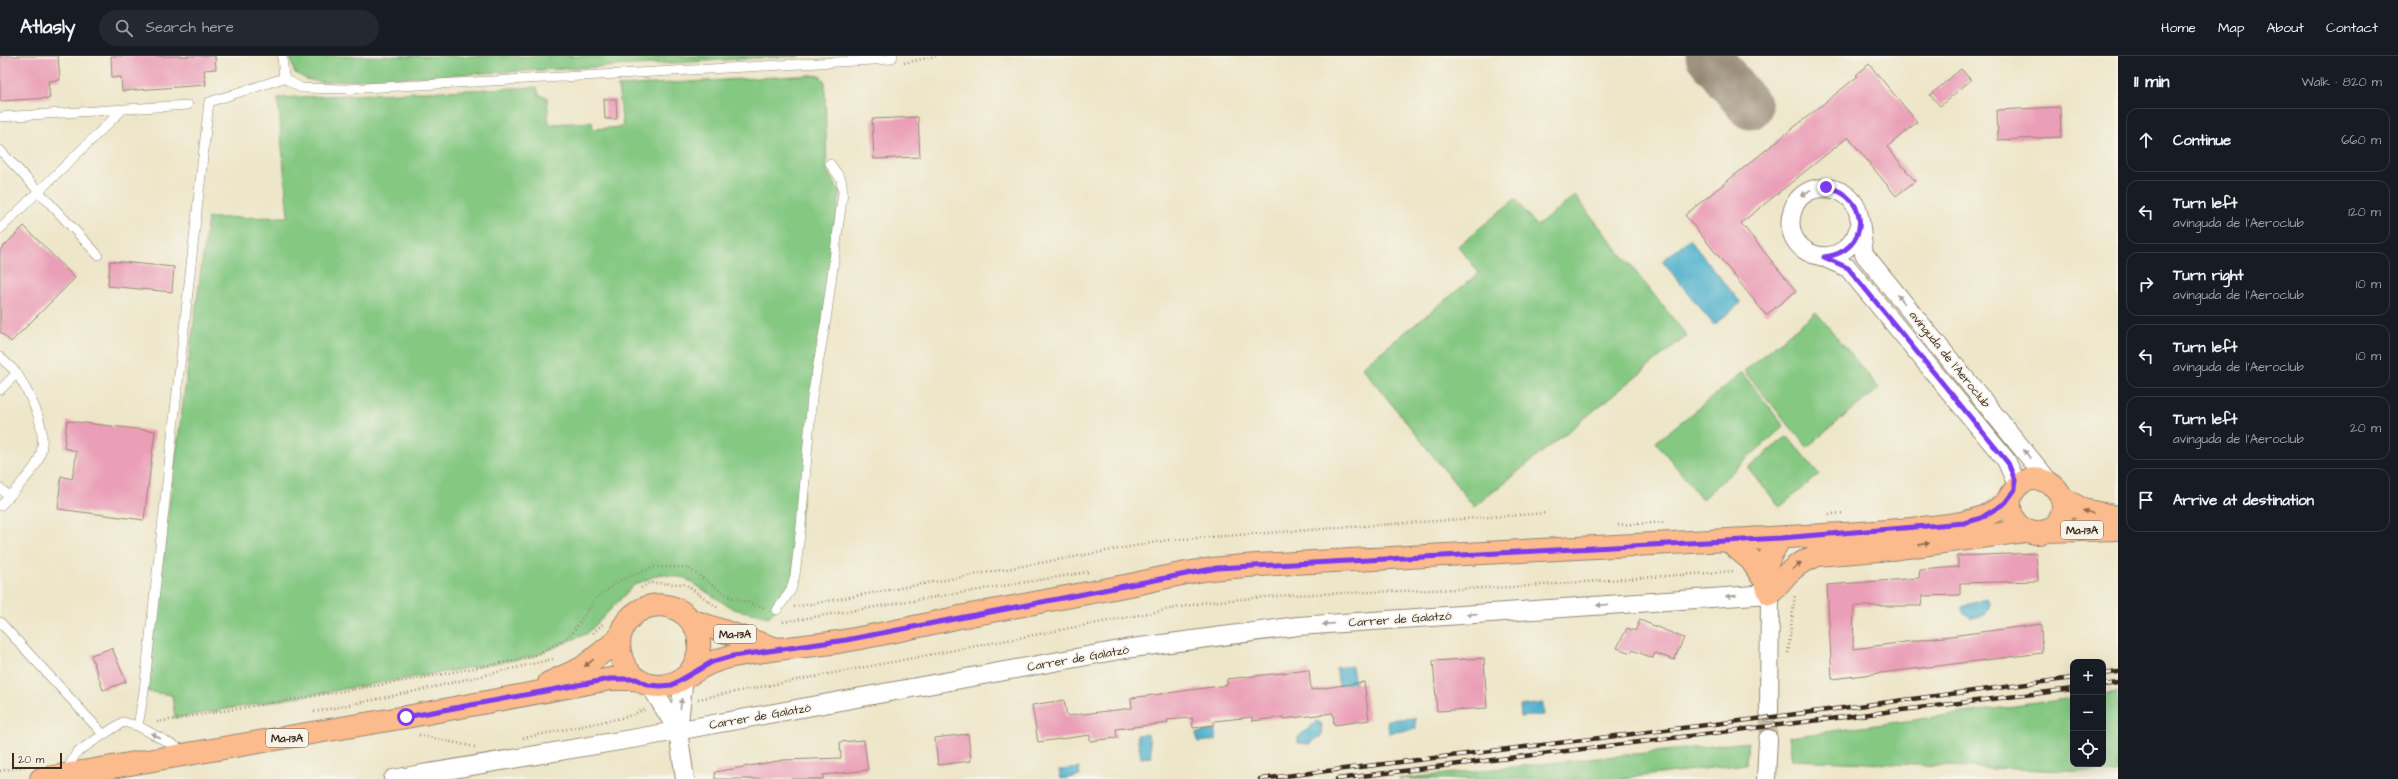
<!DOCTYPE html>
<html lang="en">
<head>
<meta charset="utf-8">
<style>
  :root { --surface:#171b24; --page:#242831; --text:#f1f3f6; --muted:#9ea1a6; --line:#363941 }
  body { margin:0; font-family:"Architects Daughter",sans-serif; background:var(--page); color:var(--text) }
  .controls { position:absolute; right:12px; bottom:12px; display:grid; overflow:hidden; border-radius:8px; box-shadow:0 4px 16px #0002 }
  .controls button { width:36px; height:36px; display:grid; place-items:center; padding:0; border:0; border-bottom:1px solid var(--line); background:var(--surface); color:var(--text); font:20px sans-serif }
  .scale { position:absolute; left:12px; bottom:10px; width:50px; box-sizing:border-box; padding-left:4px; border:2px solid #3b2a1e; border-top:0; font-size:11px; line-height:14px; white-space:nowrap; color:#3b2a1e; -webkit-text-stroke:3px #f7f3e8; paint-order:stroke }
  .stop { position:absolute; width:12px; height:12px; margin:-9px; border:3px solid #7c3aed; border-radius:50%; background:#fff }
  .stop.end { background:#7c3aed; border-color:#fff; box-shadow:0 1px 4px #0008 }
  .list { margin:0; padding:0; list-style:none }
  h2 { display:flex; justify-content:space-between; align-items:center; height:52px; margin:0; padding:0 16px; font-size:17px }
  h2 small { font-size:13px; font-weight:400; color:var(--muted) }
  .list li { display:grid; grid-template-columns:26px 1fr auto; gap:12px; align-items:center; box-sizing:border-box; height:64px; margin:0 8px 8px; padding:0 8px; border:1px solid var(--line); border-radius:12px }
  .list b { display:block; font-size:15px; white-space:nowrap }
  .list p { margin:0; font-size:13px; white-space:nowrap; color:var(--muted) }
  .list em { font-size:13px; font-style:normal; color:var(--muted) }
  .icon { flex:none; width:22px; height:22px; fill:none; stroke:currentColor; stroke-width:2; stroke-linecap:round; stroke-linejoin:round }
  .map { position:relative; flex:none; width:2118px; height:723px; overflow:hidden }
  header { display:flex; align-items:center; gap:24px; box-sizing:border-box; height:56px; padding:0 20px; background:var(--surface); border-bottom:1px solid var(--line) }
  header strong { font-size:19px }
  nav { display:flex; gap:22px; margin-inline-start:auto; font-size:14px }
  .search { width:280px; height:36px; background:var(--page); display:flex; align-items:center; gap:10px; box-sizing:border-box; padding:0 14px; border-radius:22px; color:var(--muted); font-size:15px }
  main { display:flex }
  aside { flex:1; background:var(--surface) }
  .map>svg:first-child { display:block }
</style>
</head>
<body>
<header>
<strong>Atlasly</strong>
<div class="search"><svg class="icon" aria-label="search" viewBox="0 0 24 24"><circle cx="10" cy="10" r="6"/><path d="M15 15l6 6"/></svg>Search here</div>
<nav><a>Home</a><a>Map</a><a>About</a><a>Contact</a></nav>
</header>
<main>
<div class="map">
<svg width="2118" height="723" viewBox="0 0 2118 723">
  <rect width="100%" height="100%" fill="#f7f3e8"/>
  <filter id="ink" filterUnits="userSpaceOnUse"><feTurbulence type="fractalNoise" baseFrequency=".025" numOctaves="2"/><feDisplacementMap in="SourceGraphic" scale="8" xChannelSelector="R" yChannelSelector="G"/><feConvolveMatrix kernelMatrix="1 2 1 2 8 2 1 2 1" color-interpolation-filters="sRGB"/></filter>
  <filter id="wash" filterUnits="userSpaceOnUse"><feTurbulence type="fractalNoise" baseFrequency=".012" numOctaves="4" result="noise"/><feDisplacementMap in="SourceGraphic" scale="16" xChannelSelector="R" yChannelSelector="G"/><feGaussianBlur stdDeviation="0.9" result="paint"/><feColorMatrix in="noise" values="0 0 0 0 0 0 0 0 0 0 0 0 0 0 0 0 0 1.4 0 .05"/><feComposite in="paint" operator="in"/></filter>
  <g filter="url(#wash)">
    <rect width="100%" height="100%" fill="#ede6c9"/>
    <!-- green -->
    <path fill="#84c882" stroke="#607950" d="M 290,0 L 799,0 L 320,26 L 306,23 L 294,16 Z
      M 812,19 L 820,20 L 825,26 L 827,115 L 840,136 L 791,534 L 769,561 L 733,553 L 685,522 L 660,518 L 634,529 L 588,577 L 532,601 L 175,662 L 172,639 L 144,635 L 208,162 L 288,161 L 278,42 L 537,31 L 539,39 L 547,41 L 549,68 L 592,66 L 593,73 L 623,71 L 618,30 Z
      M 1575,140 L 1687,280 L 1474,451 L 1362,311 L 1479,217 L 1458,190 L 1515,143 L 1537,170 Z
      M 1816,256 L 1879,332 L 1807,391 L 1744,315 Z
      M 1742,317 L 1784,370 L 1702,443 L 1656,386 Z
      M 1787,380 L 1819,418 L 1780,451 L 1748,412 Z
      M 2118,636 L 2118,717 L 1792,704 L 1789,681 L 2073,642 L 2073,708 L 2103,708 L 2103,638 Z
      M 1748,686 L 1746,708 L 1615,723 L 1399,723 Z"/>
    <!-- water -->
    <path fill="#4eb0cd" stroke="#446d76" d="M 1689,183 L 1741,247 L 1714,269 L 1662,205 Z
      M 1987,542 L 1990,549 L 1985,559 L 1971,562 L 1965,557 L 1962,551 Z
      M 1352,610 L 1355,628 L 1339,630 L 1336,612 Z
      M 1543,647 L 1544,659 L 1521,661 L 1520,650 Z
      M 1415,662 L 1416,673 L 1389,677 L 1387,664 Z
      M 1317,665 L 1322,668 L 1321,680 L 1309,688 L 1298,687 L 1298,681 Z
      M 1216,674 L 1216,684 L 1198,686 L 1196,677 Z
      M 1148,678 L 1152,701 L 1141,702 L 1137,679 Z
      M 1079,712 L 1080,720 L 1061,723 L 1059,714 Z"/>
    <g fill="none" stroke-linecap="round" stroke-linejoin="round">
      <!-- taxiway -->
      <path stroke="#948874" stroke-width="45" d="M 1708,0 L 1750,51"/>
    </g>
    <g id="blocks">
      <!-- building -->
      <path fill="#ea9eb7" d="M 0,0 L 58,0 L 60,24 L 48,25 L 50,42 L 0,45 Z
        M 111,0 L 215,0 L 216,13 L 204,14 L 206,29 L 122,35 L 121,21 L 112,22 Z
        M 1869,8 L 1917,66 L 1887,91 L 1915,125 L 1896,140 L 1848,81 L 1741,167 L 1796,235 L 1766,259 L 1685,159 L 1858,20 L 1856,19 Z
        M 1961,13 L 1971,24 L 1940,50 L 1930,39 Z
        M 604,43 L 616,43 L 617,63 L 605,63 Z
        M 2060,51 L 2061,81 L 1998,84 L 1997,54 Z
        M 918,61 L 920,101 L 874,103 L 872,63 Z
        M 24,170 L 75,222 L 11,286 L 0,276 L 0,194 Z
        M 110,205 L 174,211 L 172,236 L 108,230 Z
        M 67,365 L 155,375 L 144,464 L 58,453 L 61,420 L 72,423 L 75,409 L 76,395 L 64,392 Z
        M 2036,497 L 2038,525 L 1960,527 L 1960,539 L 1922,540 L 1921,550 L 1854,550 L 1853,593 L 2041,568 L 2042,597 L 1832,623 L 1827,529 L 1919,522 L 1920,514 L 1958,511 L 1958,500 Z
        M 1640,564 L 1684,582 L 1674,604 L 1655,597 L 1653,602 L 1632,594 L 1631,597 L 1617,592 L 1627,572 L 1635,575 Z
        M 112,592 L 126,626 L 103,634 L 91,599 Z
        M 1484,602 L 1487,652 L 1437,655 L 1433,605 Z
        M 1309,614 L 1311,634 L 1364,626 L 1369,664 L 1334,669 L 1333,657 L 1284,663 L 1284,661 L 1252,665 L 1252,661 L 1214,665 L 1214,669 L 1193,672 L 1192,662 L 1167,664 L 1168,667 L 1116,673 L 1117,682 L 1090,685 L 1090,679 L 1038,686 L 1032,649 L 1064,644 L 1067,660 L 1132,652 L 1131,642 L 1227,629 L 1227,623 Z
        M 968,678 L 971,705 L 938,709 L 935,682 Z
        M 864,684 L 868,714 L 823,719 L 823,723 L 715,723 L 715,716 L 784,704 L 841,702 L 840,686 Z"/>
    </g>
  </g>
  <g filter="url(#ink)">
    <use href="#blocks" fill-opacity="0" stroke="#948874" stroke-width="1"/>
    <g fill="none" stroke-linecap="round" stroke-linejoin="round">
      <!-- street-tunnel -->
      <path stroke="#c9c0a7" stroke-width="18" stroke-dasharray="18 9" stroke-linecap="butt" d="M 1768,683 L 1769,656"/>
      <!-- lane casing -->
      <g stroke="#948874" stroke-width="10">
        <path id="lane" d="M 282,0 L 284,22 L 301,32 L 346,33 L 891,3 L 893,0
          M 0,61 L 188,49
          M 0,94 L 98,199
          M 0,173 L 122,54
          M 0,301 L 17,317 L 0,334
          M 0,432 L 9,441 L 0,450
          M 9,441 C 18,430 30,419 37,407 C 52,377 32,343 17,317
          M 777,554 L 791,534 L 795,519 L 801,470 L 812,341 L 826,264 L 843,136 L 841,123 L 830,108
          M 0,566 L 103,678
          M 138,670 L 144,635 L 209,46 L 284,22
          M 65,717 L 77,696 L 123,666 L 138,670 L 184,695"/>
      </g>
      <!-- street casing -->
      <g stroke="#948874" stroke-width="20">
        <path id="street" d="M 1859,172 C 1843,222 1777,199 1793,153 C 1803,124 1846,126 1857,153 C 1861,162 1862,186 1864,198 L 2051,428
          M 1823,201 L 1848,212 L 2006,404 L 2015,424 L 2015,433
          M 684,621 L 678,675 L 685,723
          M 650,629 L 678,675
          M 393,723 L 643,681 L 1125,593 L 1298,570 L 1770,538 L 1769,656
          M 1766,723 L 1768,683"/>
      </g>
      <!-- primary casing -->
      <g stroke="#948874" stroke-width="24">
        <path id="primary" d="M 2061,441 L 2083,454 L 2118,461
          M 2045,475 L 2118,473
          M 1781,482 C 1768,501 1760,516 1770,538 L 1788,517 L 1799,508 L 1817,499 L 1891,493 L 2025,475
          M 1727,484 L 1751,504 L 1765,525
          M 690,564 L 777,593
          M 689,618 C 722,570 667,529 632,560 C 605,584 624,631 660,630 C 673,630 681,623 692,617 C 704,609 718,603 733,600 C 767,593 803,591 838,586 C 879,579 920,570 960,561 C 1018,550 1077,539 1135,528 C 1163,522 1193,514 1222,512 C 1284,506 1346,505 1408,501 C 1515,496 1621,489 1728,484 C 1801,480 1876,478 1949,469 C 1970,466 1991,461 2006,446 C 2012,439 2015,430 2023,426 C 2043,416 2068,434 2062,457 C 2053,491 2002,479 2011,439
          M 549,627 L 582,612 L 619,583
          M 41,723 L 406,661 L 610,623 L 636,623"/>
      </g>
      <!-- path -->
      <path stroke="#948874" stroke-width="2.5" stroke-dasharray="1 3" stroke-linecap="butt" d="M 904,7 L 936,0
        M 1829,458 L 1844,457
        M 1618,469 L 1665,466
        M 641,532 L 649,527 L 685,528 L 718,552
        M 794,551 L 1168,484 L 1547,457
        M 783,566 L 1088,516
        M 593,577 L 604,567
        M 1788,597 L 1795,538
        M 698,643 L 1207,546 L 1288,539 L 1514,531 L 1735,515
        M 314,656 L 421,634 L 553,603
        M 157,666 L 422,622 L 532,601 L 562,585 L 573,576 L 596,542 L 621,524 L 654,511 L 687,511 L 728,540 L 765,552
        M 419,679 L 475,691
        M 523,682 L 626,661 L 646,653
        M 0,715 L 27,710"/>
      <!-- lane -->
      <use href="#lane" stroke="#fff" stroke-width="9"/>
      <!-- street -->
      <use href="#street" stroke="#fff" stroke-width="18"/>
      <!-- primary -->
      <use href="#primary" stroke="#fbbb8c" stroke-width="22"/>
      <!-- rail casing -->
      <g stroke="#3b2a1e" stroke-width="4.5">
        <path id="rail" d="M 2103,618 L 2118,616
          M 2103,629 L 2118,627
          M 1260,723 L 1789,659 L 2073,622
          M 1337,723 L 2073,633"/>
      </g>
      <!-- rail -->
      <use href="#rail" stroke="#f7f3e8" stroke-width="3" stroke-dasharray="9" stroke-linecap="butt"/>
    </g>
    <!-- one-way arrows -->
    <defs><path id="oneway-solid" d="M-6-.8H1V-3.2L6.5 0L1 3.2V.8H-6Z"/></defs>
    <g fill="#a79f9a">
      <use href="#oneway-solid" transform="translate(1806 137) rotate(147)"/>
      <use href="#oneway-solid" transform="translate(1901 243) rotate(-129)"/>
      <use href="#oneway-solid" transform="translate(2027 398) rotate(-127)"/>
      <use href="#oneway-solid" transform="translate(1731 540) rotate(176)"/>
      <use href="#oneway-solid" transform="translate(1602 549) rotate(176)"/>
      <use href="#oneway-solid" transform="translate(1472 558) rotate(176)"/>
      <use href="#oneway-solid" transform="translate(1328 568) rotate(176)"/>
      <use href="#oneway-solid" transform="translate(681 648) rotate(-83)"/>
      <use href="#oneway-solid" transform="translate(156 680) rotate(-151)"/>
    </g>
    <g fill="#916b50">
      <use href="#oneway-solid" transform="translate(2088 456) rotate(-162)"/>
      <use href="#oneway-solid" transform="translate(1924 488) rotate(-9)"/>
      <use href="#oneway-solid" transform="translate(1797 510) rotate(-35)"/>
      <use href="#oneway-solid" transform="translate(589 607) rotate(142)"/>
    </g>
  </g>
  <g fill="none" stroke-linecap="round" stroke-linejoin="round" filter="url(#ink)">
    <!-- route -->
    <path stroke="#7c3aed" stroke-width="5" d="M 406,661 L 610,623 L 636,623 L 648,629 L 660,630 L 672,629 L 712,606 L 733,600 L 846,584 L 1217,512 L 1781,482 L 1964,467 L 1981,462 L 2005,447 L 2011,439 L 2015,433 L 2015,424 L 2008,407 L 1848,212 L 1824,201 C 1870,196 1872,140 1826,131"/>
  </g>
  <g text-anchor="middle" stroke-width="3.5" stroke-linejoin="round" paint-order="stroke">
    <!-- shield labels -->
    <g fill="#f7f3e8" stroke="#73665b" stroke-width="1">
      <rect x="2061" y="465" width="42" height="18" rx="3"/>
      <rect x="714" y="569" width="42" height="18" rx="3"/>
      <rect x="266" y="673" width="42" height="18" rx="3"/>
    </g>
    <g font-size="11" font-weight="bold" fill="#3b2a1e">
      <text x="2082" y="478">Ma-13A</text>
      <text x="735" y="582">Ma-13A</text>
      <text x="287" y="686">Ma-13A</text>
    </g>
    <!-- street labels -->
    <g font-size="12" fill="#3b2a1e" stroke="#f7f3e8">
      <text transform="translate(1950 303) rotate(51)" y="4">avinguda de l'Aeroclub</text>
      <text transform="translate(1400 563) rotate(-4)" y="4">Carrer de Galatzó</text>
      <text transform="translate(1078 602) rotate(-10)" y="4">Carrer de Galatzó</text>
      <text transform="translate(760 660) rotate(-10)" y="4">Carrer de Galatzó</text>
    </g>
  </g>
</svg>
<div class="controls">
<button>+</button>
<button>−</button>
<button><svg class="icon" aria-label="locate" viewBox="0 0 24 24"><circle cx="12" cy="12" r="6"/><path d="M12 2v4M12 18v4M2 12h4M18 12h4"/></svg></button>
</div>
<div class="scale">20 m</div>
<div class="stop" style="left:406px;top:661px"></div>
<div class="stop end" style="left:1826px;top:131px"></div>
</div>
<aside>
<h2>11 min<small>Walk · 820 m</small></h2>
<ul class="list">
<li><svg class="icon" aria-label="ahead" viewBox="0 0 24 24"><path d="M12 20V5M6 11l6-6 6 6"/></svg><div><b>Continue</b></div><em>660 m</em></li>
<li><svg class="icon" aria-label="left" viewBox="0 0 24 24"><path d="M17 20v-9H6M10 6l-5 5 5 5"/></svg><div><b>Turn left</b><p>avinguda de l'Aeroclub</p></div><em>120 m</em></li>
<li><svg class="icon" aria-label="right" viewBox="0 0 24 24"><path d="M7 20v-9h11M14 6l5 5-5 5"/></svg><div><b>Turn right</b><p>avinguda de l'Aeroclub</p></div><em>10 m</em></li>
<li><svg class="icon" aria-label="left" viewBox="0 0 24 24"><path d="M17 20v-9H6M10 6l-5 5 5 5"/></svg><div><b>Turn left</b><p>avinguda de l'Aeroclub</p></div><em>10 m</em></li>
<li><svg class="icon" aria-label="left" viewBox="0 0 24 24"><path d="M17 20v-9H6M10 6l-5 5 5 5"/></svg><div><b>Turn left</b><p>avinguda de l'Aeroclub</p></div><em>20 m</em></li>
<li><svg class="icon" aria-label="arrive" viewBox="0 0 24 24"><path d="M6 21V4h12l-3 4 3 4H6"/></svg><div><b>Arrive at destination</b></div></li>
</ul>
</aside>
</main>
</body>
</html>
